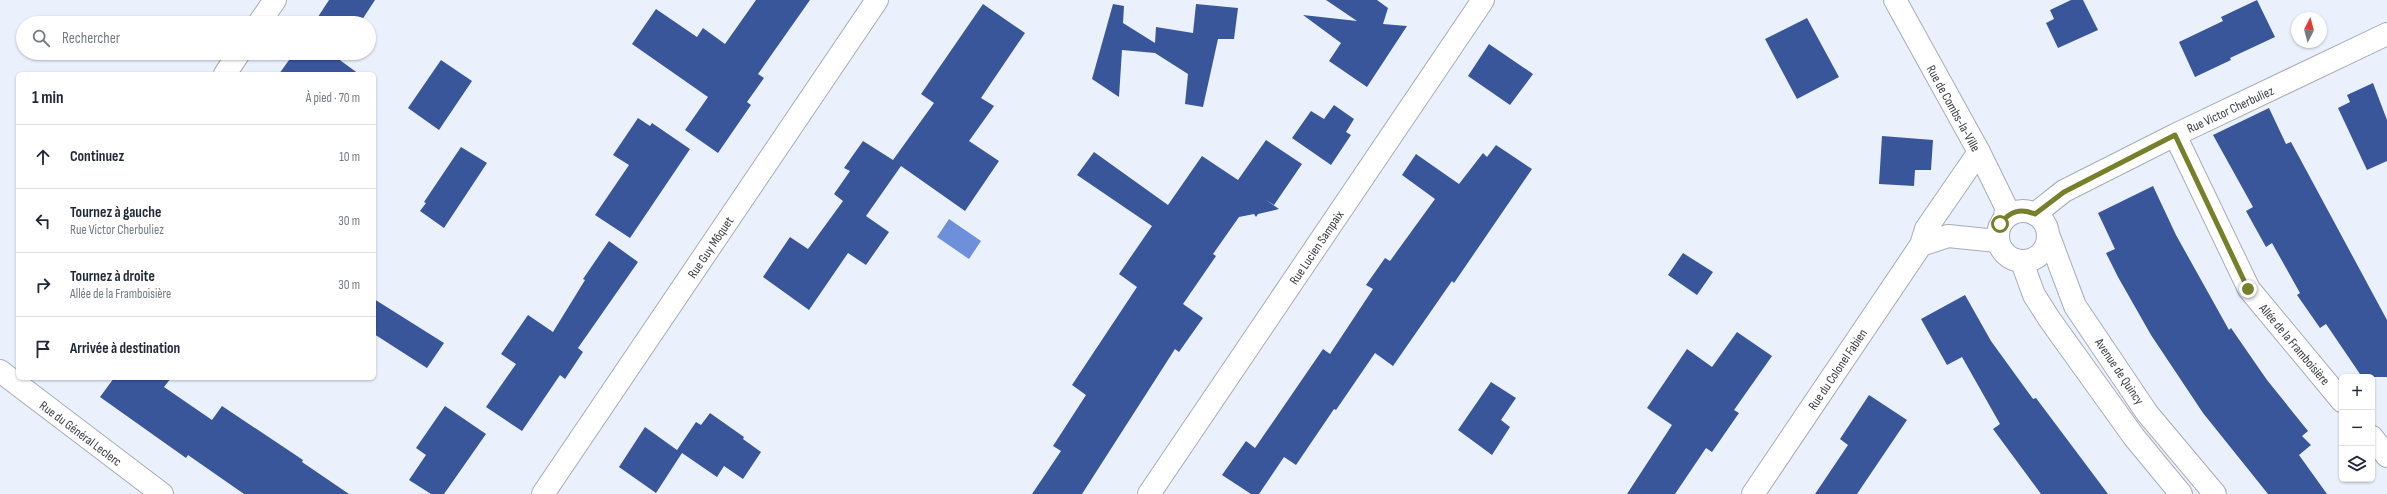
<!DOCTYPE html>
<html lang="fr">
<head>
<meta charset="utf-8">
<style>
  :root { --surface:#fff; --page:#f2f2f3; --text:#1f2937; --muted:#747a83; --line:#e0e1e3 }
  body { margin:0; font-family:"Sofia Sans Condensed",sans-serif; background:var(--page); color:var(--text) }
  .controls { position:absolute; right:12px; bottom:12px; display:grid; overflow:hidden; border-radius:6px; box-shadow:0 1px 3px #0004 }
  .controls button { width:36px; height:36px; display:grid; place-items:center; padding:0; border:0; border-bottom:1px solid var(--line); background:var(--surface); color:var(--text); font:20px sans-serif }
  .compass { position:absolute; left:2291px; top:12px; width:36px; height:36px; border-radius:50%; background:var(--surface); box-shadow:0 1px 3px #0004; rotate:6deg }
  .stop { position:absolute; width:12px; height:12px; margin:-9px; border:3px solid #767f2a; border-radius:50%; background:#fff }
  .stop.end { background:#767f2a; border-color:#fff; box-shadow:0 1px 4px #0008 }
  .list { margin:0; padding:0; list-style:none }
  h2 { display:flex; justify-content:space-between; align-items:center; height:52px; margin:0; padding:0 16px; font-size:17px }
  h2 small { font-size:13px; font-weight:400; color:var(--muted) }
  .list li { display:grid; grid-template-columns:26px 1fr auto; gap:12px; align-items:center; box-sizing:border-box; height:64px; padding:0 16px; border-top:1px solid var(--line) }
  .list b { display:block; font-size:15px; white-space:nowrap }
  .list p { margin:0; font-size:13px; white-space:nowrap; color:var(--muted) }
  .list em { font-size:13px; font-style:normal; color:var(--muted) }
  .icon { flex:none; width:22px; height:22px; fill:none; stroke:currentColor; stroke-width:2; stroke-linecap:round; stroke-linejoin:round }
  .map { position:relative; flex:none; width:2387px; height:494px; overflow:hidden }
  .search { position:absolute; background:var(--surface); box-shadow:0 1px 3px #0004; left:16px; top:16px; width:360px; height:44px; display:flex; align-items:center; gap:10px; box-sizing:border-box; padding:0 14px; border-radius:22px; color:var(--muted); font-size:15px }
  .panel { position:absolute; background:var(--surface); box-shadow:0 1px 3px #0004; left:16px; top:72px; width:360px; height:308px; border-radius:6px }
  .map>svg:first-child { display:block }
</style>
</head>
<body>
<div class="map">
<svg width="2387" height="494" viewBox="0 0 2387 494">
  <rect width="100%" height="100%" fill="#ebf0fd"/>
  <!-- water -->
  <path fill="#6e8fd9" d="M 949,219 L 981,241 L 969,259 L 937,237 Z"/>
  <!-- building -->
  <path fill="#39569a" d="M 329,0 L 375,0 L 360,23 L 314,23 Z
    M 756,0 L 810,0 L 758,74 L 764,78 L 747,102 L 751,105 L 718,153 L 685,130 L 708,97 L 632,44 L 656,9 L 697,37 L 703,28 L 725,44 Z
    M 1326,0 L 1377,0 L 1388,8 L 1383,24 L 1407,26 L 1367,87 L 1329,61 L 1341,43 L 1303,15 L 1357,21 Z
    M 2071,0 L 2083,0 L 2098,30 L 2058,48 L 2046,23 L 2054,19 L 2050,10 Z
    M 2257,0 L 2275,37 L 2230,58 L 2231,60 L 2195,77 L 2179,42 L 2223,21 L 2221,17 Z
    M 983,4 L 1025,33 L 981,98 L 994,106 L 969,141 L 999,161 L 965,211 L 901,166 L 866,216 L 889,232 L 866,265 L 848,253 L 809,310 L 763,277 L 790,237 L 808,249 L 843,201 L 834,194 L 850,171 L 844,168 L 863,141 L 893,160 L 934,103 L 921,94 Z
    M 1113,4 L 1124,6 L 1123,23 L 1155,43 L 1156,27 L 1193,33 L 1196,4 L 1238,8 L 1234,39 L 1218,39 L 1203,107 L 1185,104 L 1188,74 L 1155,53 L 1122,50 L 1119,97 L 1092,79 Z
    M 1807,18 L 1839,77 L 1797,99 L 1765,39 Z
    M 1489,44 L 1533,74 L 1510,105 L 1468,76 Z
    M 294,53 L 340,53 L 337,58 L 359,74 L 279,74 Z
    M 441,60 L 472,81 L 439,130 L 408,108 Z
    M 2373,83 L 2387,120 L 2387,161 L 2367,170 L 2338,108 L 2350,102 L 2347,95 Z
    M 1334,105 L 1354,119 L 1346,132 L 1351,135 L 1331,165 L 1292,138 L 1311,111 L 1324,119 Z
    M 2269,108 L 2286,144 L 2291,142 L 2387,320 L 2387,377 L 2362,377 L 2326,324 L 2320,328 L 2297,295 L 2300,293 L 2272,243 L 2266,247 L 2246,211 L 2253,207 L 2213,135 Z
    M 638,118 L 650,126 L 652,123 L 690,149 L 630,238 L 595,215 L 629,165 L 613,155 Z
    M 1882,136 L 1933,140 L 1931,170 L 1915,170 L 1914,186 L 1879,184 Z
    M 1266,140 L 1302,164 L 1274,205 L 1266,200 L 1279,209 L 1258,214 L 1256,217 L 1254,214 L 1239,217 L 1213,254 L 1216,256 L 1183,304 L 1203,318 L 1179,352 L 1175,349 L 1082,494 L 1032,494 L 1061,451 L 1053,446 L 1086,395 L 1072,385 L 1137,287 L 1119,274 L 1152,226 L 1077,175 L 1094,152 L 1168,205 L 1202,156 L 1238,180 Z
    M 1496,145 L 1532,169 L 1454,283 L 1452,281 L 1393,366 L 1375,353 L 1336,410 L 1334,409 L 1296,465 L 1284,457 L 1259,494 L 1251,494 L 1222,475 L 1246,441 L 1255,448 L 1323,349 L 1330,354 L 1373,289 L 1366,285 L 1385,258 L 1390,261 L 1435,199 L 1402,175 L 1416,154 L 1459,184 L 1483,153 L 1487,157 Z
    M 461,147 L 487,163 L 444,228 L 420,211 L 426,203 L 424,202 Z
    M 2153,186 L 2176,235 L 2229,330 L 2231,328 L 2267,380 L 2308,431 L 2302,436 L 2311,445 L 2299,455 L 2327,494 L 2268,494 L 2203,413 L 2151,335 L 2118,277 L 2106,253 L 2115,249 L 2098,213 Z
    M 609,241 L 638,262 L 578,348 L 583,352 L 565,379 L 560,375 L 522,431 L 486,407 L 516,364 L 501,354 L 528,315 L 553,332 L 585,280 L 583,279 Z
    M 1683,253 L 1713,272 L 1697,295 L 1668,275 Z
    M 1965,295 L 1991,341 L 2033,399 L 2036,398 L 2108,494 L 2041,494 L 1993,429 L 2000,424 L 1962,357 L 1947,365 L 1921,319 Z
    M 374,299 L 444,343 L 427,368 L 374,334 Z
    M 1737,332 L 1772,356 L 1734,410 L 1739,413 L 1712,452 L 1706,448 L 1675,494 L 1627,494 L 1672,425 L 1647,408 L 1687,349 L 1712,367 Z
    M 114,378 L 171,378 L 164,387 L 212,420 L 222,406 L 303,460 L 302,462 L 349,494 L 244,494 L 188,455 L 186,458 L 100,397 Z
    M 1491,382 L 1516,398 L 1501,420 L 1510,427 L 1492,455 L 1458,430 Z
    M 1869,395 L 1907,420 L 1857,494 L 1815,494 L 1848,445 L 1840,439 Z
    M 445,406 L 486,434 L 444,494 L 431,494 L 409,480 L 426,455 L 416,448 Z
    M 710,413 L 744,437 L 743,439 L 761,452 L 743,479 L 724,466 L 717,477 L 682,453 L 656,493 L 619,467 L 645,427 L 677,450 L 696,422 L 701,425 Z"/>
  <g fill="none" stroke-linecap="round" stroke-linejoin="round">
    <!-- street casing -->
    <g stroke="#a7acb7" stroke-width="24">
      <path id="street" d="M 259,23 L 275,0
        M 225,74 L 239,53
        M 2175,135 L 2249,289 L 2342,401
        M 2035,214 L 2064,191 L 2175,135 L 2387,34
        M 1921,245 L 1948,236 L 1997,241
        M 0,371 L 162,494
        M 2372,437 L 2387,456
        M 543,494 L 877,0
        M 1149,494 L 1483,0
        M 1753,494 L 1921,245 L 1926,229 L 1979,152"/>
    </g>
    <!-- secondary casing -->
    <g stroke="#a7acb7" stroke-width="24">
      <path id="secondary" d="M 1895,0 L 1979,152 L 2006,207 L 2005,218
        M1998 236a25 25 0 1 1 50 0a25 25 0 1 1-50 0Z
        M 2048,234 L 2075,306 L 2147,413 L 2215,494
        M 2022,262 L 2034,295 L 2050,320 L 2134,437 L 2181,494"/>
    </g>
    <!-- street -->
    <use href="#street" stroke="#fff" stroke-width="22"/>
    <!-- secondary -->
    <use href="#secondary" stroke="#fff" stroke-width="22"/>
  </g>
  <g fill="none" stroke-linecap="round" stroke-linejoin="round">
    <!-- route -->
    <path stroke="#767f2a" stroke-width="5" d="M 2000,224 C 2010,211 2020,208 2035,214 L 2064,192 L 2175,135 L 2248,289"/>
  </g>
  <g text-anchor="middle" stroke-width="4" stroke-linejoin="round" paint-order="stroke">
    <!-- street labels -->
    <g font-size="13" fill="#37393e" stroke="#fff">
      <text transform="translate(1954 108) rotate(61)" y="5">Rue de Combs-la-Ville</text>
      <text transform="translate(2230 109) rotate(-25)" y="5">Rue Victor Cherbuliez</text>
      <text transform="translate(710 247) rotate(-56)" y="5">Rue Guy Môquet</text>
      <text transform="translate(1316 247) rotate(-56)" y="5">Rue Lucien Sampaix</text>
      <text transform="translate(2295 344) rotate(50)" y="5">Allée de la Framboisière</text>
      <text transform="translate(1837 369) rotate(-56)" y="5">Rue du Colonel Fabien</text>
      <text transform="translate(2120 371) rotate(56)" y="5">Avenue de Quincy</text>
      <text transform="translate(81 433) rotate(37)" y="5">Rue du Général Leclerc</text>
    </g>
  </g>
</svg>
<div class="controls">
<button>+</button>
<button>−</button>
<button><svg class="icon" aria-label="layers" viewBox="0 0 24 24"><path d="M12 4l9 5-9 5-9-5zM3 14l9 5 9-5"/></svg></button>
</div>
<svg class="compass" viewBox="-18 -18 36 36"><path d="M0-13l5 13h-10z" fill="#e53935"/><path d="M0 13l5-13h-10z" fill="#747a83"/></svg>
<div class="stop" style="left:2000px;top:224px"></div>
<div class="stop end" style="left:2248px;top:289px"></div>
<div class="search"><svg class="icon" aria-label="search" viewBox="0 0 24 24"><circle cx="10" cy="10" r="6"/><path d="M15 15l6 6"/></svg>Rechercher</div>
<section class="panel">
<h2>1 min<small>À pied · 70 m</small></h2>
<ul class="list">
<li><svg class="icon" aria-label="ahead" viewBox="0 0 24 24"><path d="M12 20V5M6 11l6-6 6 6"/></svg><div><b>Continuez</b></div><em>10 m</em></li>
<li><svg class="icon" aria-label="left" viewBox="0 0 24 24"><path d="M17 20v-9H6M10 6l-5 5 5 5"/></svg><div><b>Tournez à gauche</b><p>Rue Victor Cherbuliez</p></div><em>30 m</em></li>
<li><svg class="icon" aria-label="right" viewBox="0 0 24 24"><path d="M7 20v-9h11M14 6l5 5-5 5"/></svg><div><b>Tournez à droite</b><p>Allée de la Framboisière</p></div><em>30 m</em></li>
<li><svg class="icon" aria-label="arrive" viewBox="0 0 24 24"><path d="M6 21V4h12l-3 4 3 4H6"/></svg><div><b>Arrivée à destination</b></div></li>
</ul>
</section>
</div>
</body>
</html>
